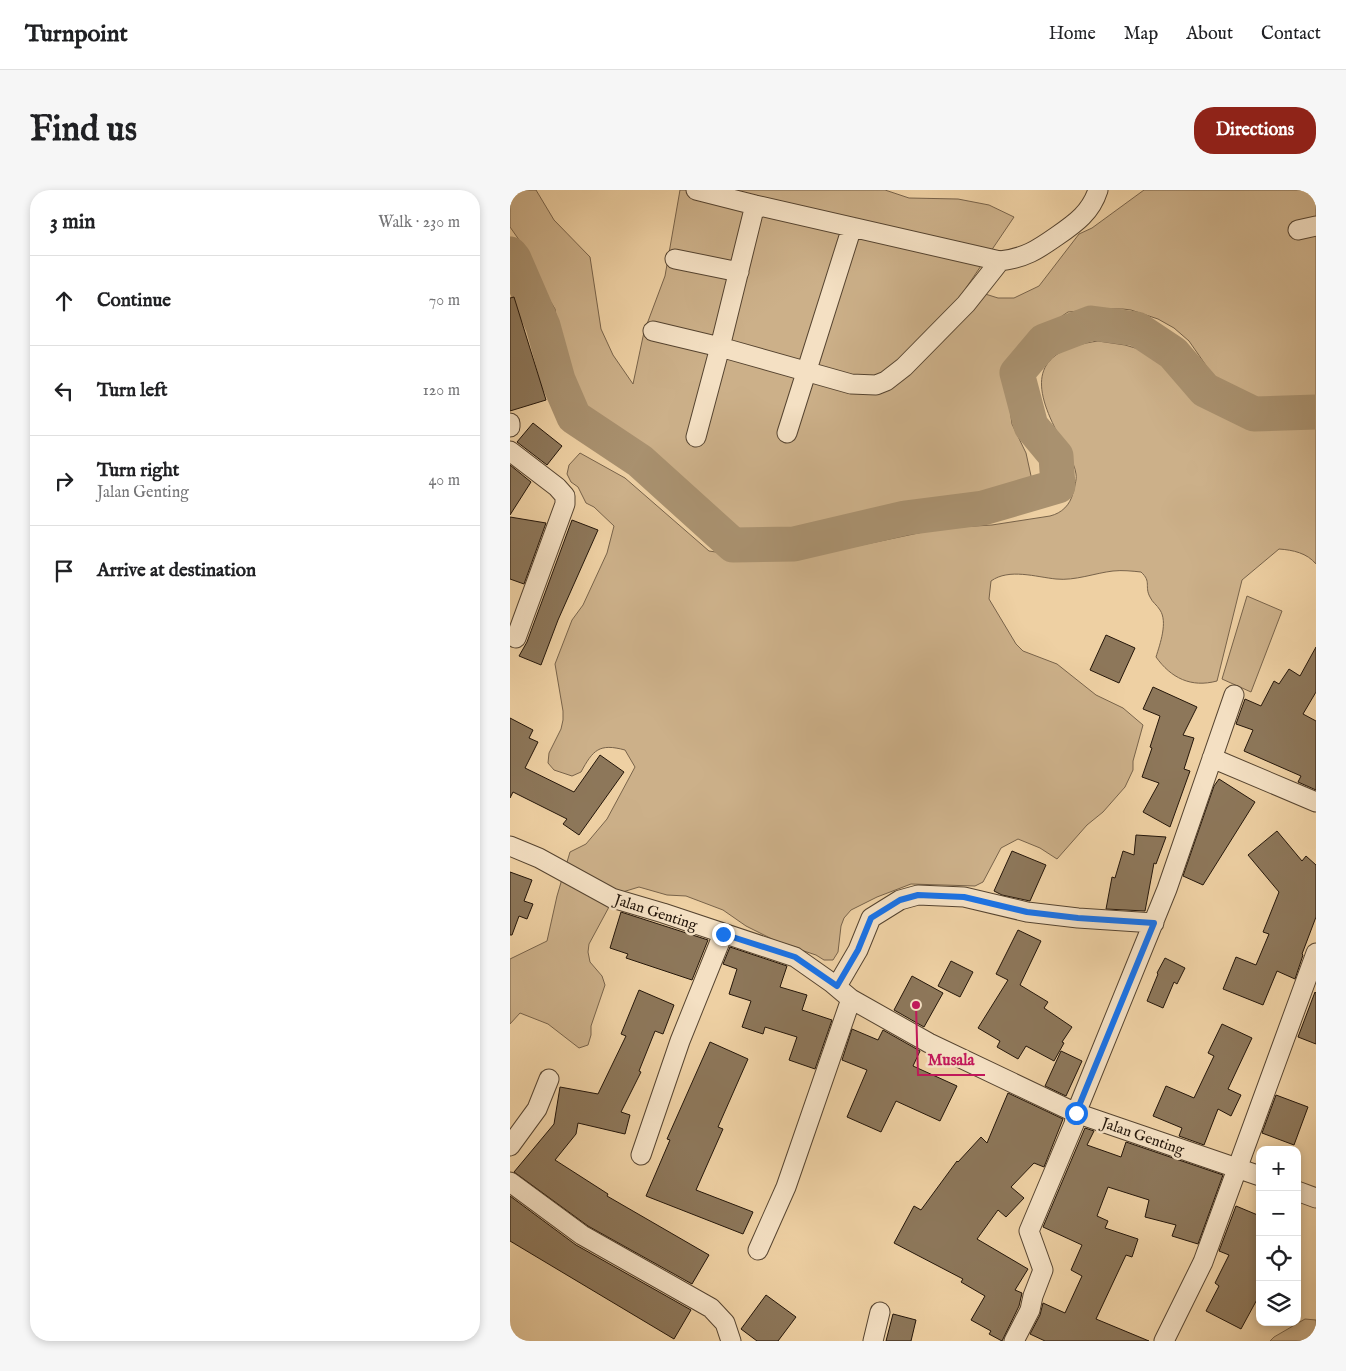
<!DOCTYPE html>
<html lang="en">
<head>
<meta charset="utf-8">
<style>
  :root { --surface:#fff; --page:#f6f6f6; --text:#202124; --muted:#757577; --line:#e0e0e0; --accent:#8f2418 }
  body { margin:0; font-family:"IM FELL English",serif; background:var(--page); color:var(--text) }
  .controls { position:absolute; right:15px; bottom:15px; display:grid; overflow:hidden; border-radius:10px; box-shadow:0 2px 8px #0003 }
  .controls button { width:45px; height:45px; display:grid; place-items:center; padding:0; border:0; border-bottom:1px solid var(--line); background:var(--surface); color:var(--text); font:25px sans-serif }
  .stop { position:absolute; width:15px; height:15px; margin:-11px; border:4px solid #1a73e8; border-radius:50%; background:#fff }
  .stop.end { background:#1a73e8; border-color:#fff; box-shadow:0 1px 5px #0008 }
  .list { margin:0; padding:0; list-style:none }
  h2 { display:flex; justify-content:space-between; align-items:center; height:65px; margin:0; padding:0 20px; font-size:21px }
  h2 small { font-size:16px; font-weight:400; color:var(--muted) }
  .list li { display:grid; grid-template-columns:32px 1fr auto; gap:15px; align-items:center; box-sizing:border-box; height:90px; padding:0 20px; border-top:1px solid var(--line) }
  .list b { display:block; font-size:19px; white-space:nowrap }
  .list p { margin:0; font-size:16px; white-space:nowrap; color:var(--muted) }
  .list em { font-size:16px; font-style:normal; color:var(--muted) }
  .icon { flex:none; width:28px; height:28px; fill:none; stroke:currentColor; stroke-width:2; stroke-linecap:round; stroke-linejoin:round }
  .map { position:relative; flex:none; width:806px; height:1151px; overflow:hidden; border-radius:20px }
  header { display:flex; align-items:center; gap:30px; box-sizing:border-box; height:70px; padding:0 25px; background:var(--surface); border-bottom:1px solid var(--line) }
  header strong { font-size:24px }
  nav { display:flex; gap:28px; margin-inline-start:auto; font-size:18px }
  .intro { display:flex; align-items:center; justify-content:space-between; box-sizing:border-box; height:120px; padding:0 30px }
  h1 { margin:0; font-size:35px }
  .button { padding:12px 22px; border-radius:20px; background:var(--accent); color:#fff; font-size:18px; font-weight:700 }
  main { display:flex; gap:30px; padding:0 30px }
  aside { flex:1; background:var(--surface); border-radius:20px; box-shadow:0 2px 8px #0003 }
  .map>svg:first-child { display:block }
</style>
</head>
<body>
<header>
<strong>Turnpoint</strong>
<nav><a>Home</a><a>Map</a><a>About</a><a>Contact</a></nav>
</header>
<div class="intro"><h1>Find us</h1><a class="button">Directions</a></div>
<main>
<aside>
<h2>3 min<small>Walk · 230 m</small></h2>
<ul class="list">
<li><svg class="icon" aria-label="ahead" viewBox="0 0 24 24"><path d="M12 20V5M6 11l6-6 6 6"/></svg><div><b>Continue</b></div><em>70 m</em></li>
<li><svg class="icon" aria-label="left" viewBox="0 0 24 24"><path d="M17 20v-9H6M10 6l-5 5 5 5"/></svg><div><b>Turn left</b></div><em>120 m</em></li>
<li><svg class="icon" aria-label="right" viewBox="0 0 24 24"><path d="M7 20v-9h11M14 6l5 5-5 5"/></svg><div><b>Turn right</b><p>Jalan Genting</p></div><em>40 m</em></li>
<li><svg class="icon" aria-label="arrive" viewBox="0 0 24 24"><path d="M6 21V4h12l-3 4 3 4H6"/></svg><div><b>Arrive at destination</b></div></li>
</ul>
</aside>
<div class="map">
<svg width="806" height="1151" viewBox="0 0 806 1151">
  <rect width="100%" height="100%" fill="#eed0a3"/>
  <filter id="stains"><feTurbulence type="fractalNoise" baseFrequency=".004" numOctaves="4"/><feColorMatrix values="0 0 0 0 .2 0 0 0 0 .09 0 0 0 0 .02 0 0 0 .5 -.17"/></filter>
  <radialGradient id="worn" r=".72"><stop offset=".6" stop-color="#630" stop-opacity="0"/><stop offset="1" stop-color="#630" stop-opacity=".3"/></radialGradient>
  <!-- green -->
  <path fill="#ccb089" stroke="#78634a" d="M 0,0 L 26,0 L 44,30 L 80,67 L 91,139 L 103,165 L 123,194 L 134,142 L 155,86 L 170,0 L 375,0 L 399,8 L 448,9 L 479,15 L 504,27 L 456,98 L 488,108 L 504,108 L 529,96 L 569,44 L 582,38 L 634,0 L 806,0 L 806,210 L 743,212 L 707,200 L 704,191 L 695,174 L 679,151 L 664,138 L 648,129 L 621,120 L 613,119 L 593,119 L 558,122 L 521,147 L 497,197 L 502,234 L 516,263 L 523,295 L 516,300 L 434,315 L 391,320 L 373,326 L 284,342 L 235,342 L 226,340 L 218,336 L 186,312 L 167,287 L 130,254 L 79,227 L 53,173 L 45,119 L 24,84 L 22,75 L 14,57 L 0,37 Z
    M 588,151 L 615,155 L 632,160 L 655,174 L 700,213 L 726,226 L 779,238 L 806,238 L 806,374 C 797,363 783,360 769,359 L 732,390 L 707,491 C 681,498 661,488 646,467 C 650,454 658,432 650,420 C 647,415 642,412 640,407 C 634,396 642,392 631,382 C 622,381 612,380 603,381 C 585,383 565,391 546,389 C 526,387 499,378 481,391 L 479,409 L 506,454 L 513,461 L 547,474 L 586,505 L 613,518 L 633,535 L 623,571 L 623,580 L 615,597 L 593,622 L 577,635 L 547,669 L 530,658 L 508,649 L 491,658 L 473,692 L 465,696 L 401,694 L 367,707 L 341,720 L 334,728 L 331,736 L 328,762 L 323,770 L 314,770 L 306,765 L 270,753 L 236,736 L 213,720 L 176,706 L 157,705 L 129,697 L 106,704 L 79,754 L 78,762 L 80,772 L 92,786 L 95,795 L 81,836 L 81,845 L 78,855 L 69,858 L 38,834 L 10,823 L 0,834 L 0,769 L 37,751 L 47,706 L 60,662 L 76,654 L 97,629 L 125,577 L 115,560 C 89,553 83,560 71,582 L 62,586 L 44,580 L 38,573 L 39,563 L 51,539 L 53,530 L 53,521 L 45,474 L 62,430 L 73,415 L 97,363 L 104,336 L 84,317 L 76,313 L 68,297 L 61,292 L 57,284 L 59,275 L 70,263 L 115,288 L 199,361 L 239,367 L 304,365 L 432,338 L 482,335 L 540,326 C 552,323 560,315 563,303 C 564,298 567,290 566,284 C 565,273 552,253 547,242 C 520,190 525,160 588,151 Z
    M 737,406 L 772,421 L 741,502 L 712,489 Z
    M 795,1129 L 806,1130 L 806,1151 L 760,1151 L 764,1147 Z"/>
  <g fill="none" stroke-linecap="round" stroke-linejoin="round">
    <!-- river -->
    <path stroke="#a9916f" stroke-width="35" d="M 0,64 L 4,69 L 33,136 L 48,190 L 64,227 L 130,271 L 223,355 L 284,354 L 395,328 L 473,318 L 548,296 L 546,266 L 521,236 L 507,183 L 534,151 L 581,133 L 627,139 L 663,163 L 695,200 L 744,224 L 806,222"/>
  </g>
  <!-- building -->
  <path fill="#8d775a" stroke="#24160a" d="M 4,107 L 36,210 L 0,221 L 0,108 Z
    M 23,233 L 52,256 L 37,275 L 7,252 Z
    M 0,275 L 21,292 L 0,325 Z
    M 0,327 L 36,333 L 14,394 L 0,389 Z
    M 62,330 L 88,340 L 48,430 L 31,475 L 9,466 L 17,452 Z
    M 596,445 L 625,458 L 609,493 L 580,480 Z
    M 806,457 L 806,502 L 793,524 L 806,531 L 806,600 L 788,592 L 791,586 L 734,561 L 743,540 L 726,534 L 735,509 L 751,516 L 764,491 L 769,494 L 779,479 L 790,486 Z
    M 643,497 L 687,517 L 673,545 L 684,548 L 674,579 L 680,581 L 660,637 L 633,622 L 649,593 L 632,587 L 642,558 L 640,557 L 650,526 L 633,519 Z
    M 0,528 L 23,540 L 19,548 L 28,552 L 15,578 L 64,602 L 90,565 L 114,582 L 69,645 L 53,634 L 57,629 L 3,602 L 0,608 Z
    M 709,589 L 745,612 L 693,695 L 673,686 L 704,596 Z
    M 767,641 L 792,671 L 796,666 L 806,675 L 806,727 L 792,764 L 793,765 L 785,789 L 767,781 L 753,815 L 713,799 L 726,767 L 746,775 L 759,744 L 753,742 L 769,702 L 738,665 Z
    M 626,645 L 656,647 L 646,674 L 644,673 L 635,721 L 596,719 L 602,687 L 605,688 L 613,661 L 624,665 Z
    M 502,661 L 536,675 L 520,711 L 492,705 L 484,701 Z
    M 0,682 L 22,690 L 14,711 L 23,714 L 17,729 L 9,726 L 2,745 L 0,745 Z
    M 111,722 L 198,750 L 182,790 L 116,768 L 118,764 L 100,758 Z
    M 508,740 L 531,751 L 510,795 L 538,812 L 534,818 L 562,837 L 552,852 L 554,853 L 544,871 L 516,856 L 508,869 L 487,857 L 490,851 L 468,838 L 498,790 L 486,784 Z
    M 220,757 L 277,776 L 270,797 L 297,805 L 292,820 L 322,830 L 305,879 L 279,870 L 287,847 L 255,837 L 253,844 L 232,837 L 241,811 L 219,804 L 227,779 L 213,774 Z
    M 655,768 L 675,778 L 667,794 L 664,792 L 653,818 L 637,811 L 648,784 L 647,783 Z
    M 441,771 L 463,782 L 450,807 L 428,796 Z
    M 402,786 L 433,803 L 414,837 L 384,820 Z
    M 129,800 L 164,815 L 153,844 L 145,841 L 129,881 L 131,882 L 111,922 L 120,925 L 115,944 L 68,933 L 66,944 L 45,970 L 98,1004 L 97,1006 L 199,1065 L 182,1094 L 78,1036 L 4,982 L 44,934 L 50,897 L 88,904 L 116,846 L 111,844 Z
    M 805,802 L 806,803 L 806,854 L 788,847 Z
    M 712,834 L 742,848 L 718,899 L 731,905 L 721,926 L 708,919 L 694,955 L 669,946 L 672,938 L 643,926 L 656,896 L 684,908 L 704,866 L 698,863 Z
    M 342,839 L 368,850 L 373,840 L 410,861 L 403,876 L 447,896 L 430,931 L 386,911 L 371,942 L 337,927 L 357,880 L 332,870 Z
    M 200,852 L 238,869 L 208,937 L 213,939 L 186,1000 L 243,1022 L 233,1044 L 136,1006 L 160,950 L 157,949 Z
    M 551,861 L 572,871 L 556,906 L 535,896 Z
    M 498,903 L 553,929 L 534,977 L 524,973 L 501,997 L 514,1008 L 496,1027 L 488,1020 L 467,1049 L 518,1079 L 505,1100 L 512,1103 L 509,1116 L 492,1151 L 479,1144 L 481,1141 L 461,1130 L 475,1106 L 451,1092 L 453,1089 L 384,1053 L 404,1016 L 411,1020 L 447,971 L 448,972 L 471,947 L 477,953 Z
    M 766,905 L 798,917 L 784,955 L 752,943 Z
    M 575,938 L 584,941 L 577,955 L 611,967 L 616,952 L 713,985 L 688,1054 L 662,1046 L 666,1035 L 635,1027 L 639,1010 L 598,997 L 587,1026 L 598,1031 L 595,1038 L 628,1049 L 622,1067 L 616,1065 L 586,1129 L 639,1151 L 535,1151 L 520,1144 L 530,1125 L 533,1113 L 555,1123 L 572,1086 L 561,1080 L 572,1055 L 533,1037 Z
    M 0,1006 L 66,1055 L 181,1120 L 164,1149 L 0,1051 Z
    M 726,1016 L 750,1026 L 750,1104 L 731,1139 L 696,1121 L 709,1096 L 705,1093 L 719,1065 L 709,1061 Z
    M 256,1105 L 286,1127 L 268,1151 L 247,1151 L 231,1139 Z
    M 383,1124 L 406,1130 L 401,1151 L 376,1151 Z"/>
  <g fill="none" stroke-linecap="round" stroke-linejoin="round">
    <!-- minor casing -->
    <g stroke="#564430" stroke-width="21">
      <path id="minor" d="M 186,0 L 245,15 L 490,71 C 515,68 527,60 547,46 C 566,33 581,22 588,0
        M 788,40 L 806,36
        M 165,69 L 229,82
        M 143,141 L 210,157 L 341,194 L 366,195 L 376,191 L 394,177 L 456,114 L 490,71
        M 0,233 L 0,237
        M 277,243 L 342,37
        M 186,247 L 210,157 L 245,15
        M 0,261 L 47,297 L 55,306 L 55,314 L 6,448
        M 702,568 L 806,612
        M 0,656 L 29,668 L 102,708 L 153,723 L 285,767 L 322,793 L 341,809 L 419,853 L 566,923 L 750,986
        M 327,796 L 348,760 L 361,728 L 390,710 L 408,705 L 454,707 L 517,722 L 568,728 L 644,733
        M 0,956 L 27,919 L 39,889
        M 131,965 L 170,851 L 213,744
        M 0,992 L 72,1045 L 201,1118 L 215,1133 L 221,1151
        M 787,1001 L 806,1008
        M 248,1060 L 276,997 L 341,809
        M 363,1151 L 370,1122
        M 504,1151 L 520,1120 L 523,1106 L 533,1080 L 519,1041 L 564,934 L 566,923 L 657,699 L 724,505
        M 654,1151 L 693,1072 L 806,763"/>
    </g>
    <!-- minor -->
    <use href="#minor" stroke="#f4e0c3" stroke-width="19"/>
  </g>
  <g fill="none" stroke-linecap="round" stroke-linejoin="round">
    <!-- route -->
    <path stroke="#1a73e8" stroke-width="6" d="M 213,744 L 285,767 L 327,796 L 348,760 L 361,728 L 390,710 L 408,705 L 454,707 L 517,722 L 568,728 L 644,733 L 566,923"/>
  </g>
  <g text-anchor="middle" stroke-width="5" stroke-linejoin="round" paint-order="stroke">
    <!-- street labels -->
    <g font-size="15" fill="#24160a" stroke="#f4e0c3">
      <text transform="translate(146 722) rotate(18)" y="5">Jalan Genting</text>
      <text transform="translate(633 946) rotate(19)" y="5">Jalan Genting</text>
    </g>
  </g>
  <!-- callouts -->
  <path fill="none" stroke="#c2185b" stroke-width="2" d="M406 815L408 885H475"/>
  <circle fill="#c2185b" stroke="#f4e0c3" stroke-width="2" cx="406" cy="815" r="5"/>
  <g font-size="16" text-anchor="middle" font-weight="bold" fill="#c2185b" stroke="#f4e0c3" stroke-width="5" stroke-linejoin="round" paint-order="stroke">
    <text x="441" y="875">Musala</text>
  </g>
  <rect width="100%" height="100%" filter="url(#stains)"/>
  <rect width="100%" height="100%" fill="url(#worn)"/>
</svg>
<div class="controls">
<button>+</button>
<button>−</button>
<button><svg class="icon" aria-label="locate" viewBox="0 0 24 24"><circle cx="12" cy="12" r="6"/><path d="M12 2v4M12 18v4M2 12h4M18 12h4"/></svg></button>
<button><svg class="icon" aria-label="layers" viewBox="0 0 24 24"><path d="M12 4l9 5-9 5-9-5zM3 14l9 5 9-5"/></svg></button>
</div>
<div class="stop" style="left:566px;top:923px"></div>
<div class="stop end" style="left:213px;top:744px"></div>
</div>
</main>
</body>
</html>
